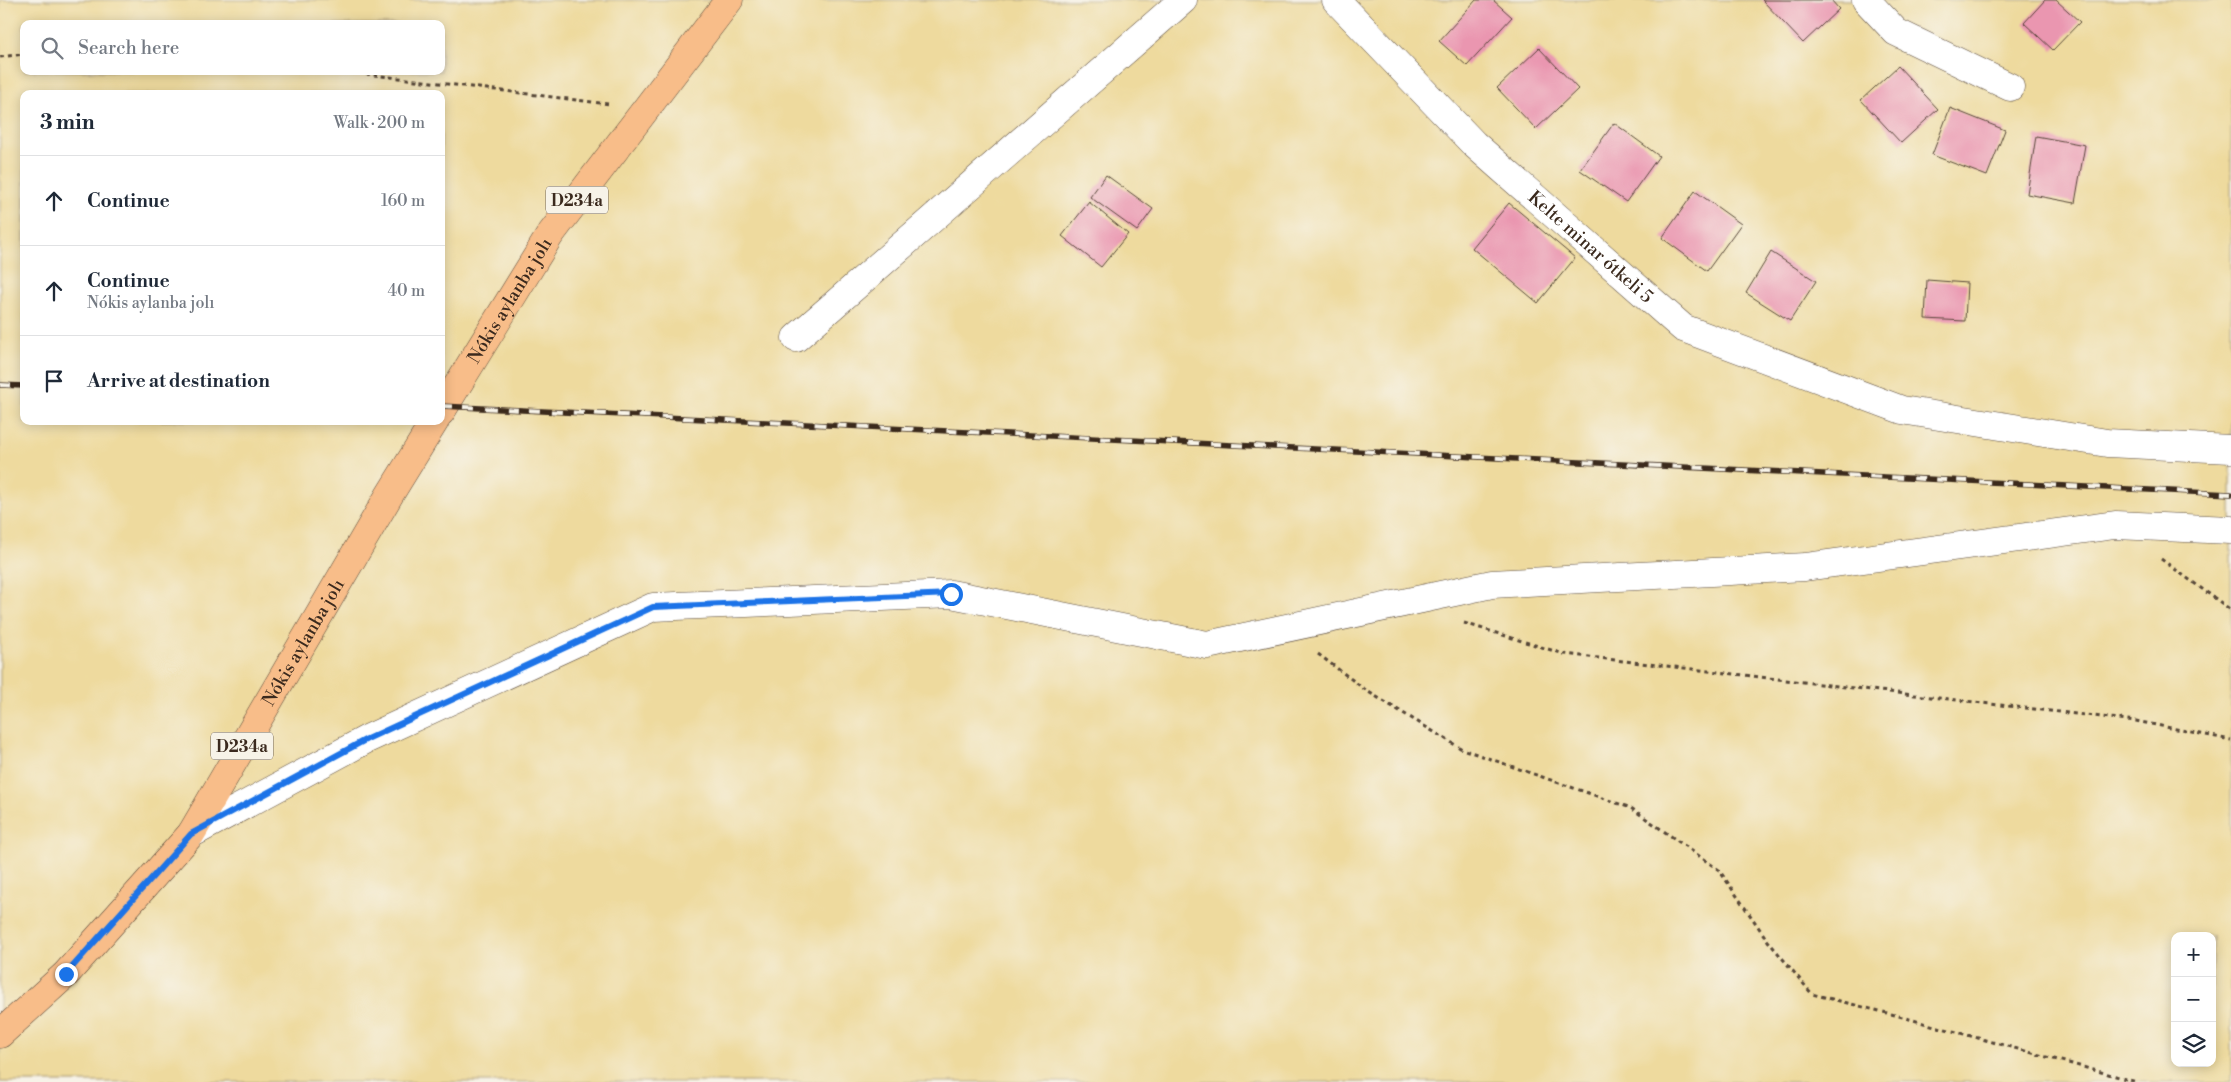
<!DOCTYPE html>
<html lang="en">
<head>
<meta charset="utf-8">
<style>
  :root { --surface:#fff; --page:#f6f6f7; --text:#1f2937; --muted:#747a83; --line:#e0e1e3 }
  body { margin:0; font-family:"Libre Bodoni",serif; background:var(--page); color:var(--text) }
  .controls { position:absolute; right:15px; bottom:15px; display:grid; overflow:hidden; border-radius:10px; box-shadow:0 2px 12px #0003 }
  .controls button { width:45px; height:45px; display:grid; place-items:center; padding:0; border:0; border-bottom:1px solid var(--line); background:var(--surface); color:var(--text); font:25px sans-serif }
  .stop { position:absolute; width:15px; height:15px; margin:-11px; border:4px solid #1a73e8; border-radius:50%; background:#fff }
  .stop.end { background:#1a73e8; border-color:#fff; box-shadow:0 1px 5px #0008 }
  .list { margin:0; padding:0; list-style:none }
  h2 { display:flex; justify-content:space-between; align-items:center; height:65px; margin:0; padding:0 20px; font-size:21px }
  h2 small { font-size:16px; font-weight:400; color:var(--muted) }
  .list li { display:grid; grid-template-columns:32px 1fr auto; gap:15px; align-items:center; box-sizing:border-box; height:90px; padding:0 20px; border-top:1px solid var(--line) }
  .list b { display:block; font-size:19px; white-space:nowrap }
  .list p { margin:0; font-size:16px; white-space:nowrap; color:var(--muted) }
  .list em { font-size:16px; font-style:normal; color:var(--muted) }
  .icon { flex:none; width:28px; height:28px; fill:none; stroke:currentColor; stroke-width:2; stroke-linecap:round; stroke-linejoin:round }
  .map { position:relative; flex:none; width:2231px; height:1082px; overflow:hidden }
  .search { position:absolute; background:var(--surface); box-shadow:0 2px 12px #0003; left:20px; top:20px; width:425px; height:55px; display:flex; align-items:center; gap:12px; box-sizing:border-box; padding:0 18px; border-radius:10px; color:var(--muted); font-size:19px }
  .panel { position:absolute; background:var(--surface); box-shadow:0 2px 12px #0003; left:20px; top:90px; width:425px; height:335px; border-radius:10px }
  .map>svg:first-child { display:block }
</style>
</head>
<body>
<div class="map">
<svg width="2231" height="1082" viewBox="0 0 2231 1082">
  <rect width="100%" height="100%" fill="#f7f3e8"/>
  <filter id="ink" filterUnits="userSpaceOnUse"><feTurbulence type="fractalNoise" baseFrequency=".02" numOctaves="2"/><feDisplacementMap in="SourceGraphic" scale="10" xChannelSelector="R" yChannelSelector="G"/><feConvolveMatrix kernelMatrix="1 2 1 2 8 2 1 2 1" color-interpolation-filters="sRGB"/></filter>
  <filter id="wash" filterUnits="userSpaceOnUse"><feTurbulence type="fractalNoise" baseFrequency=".0096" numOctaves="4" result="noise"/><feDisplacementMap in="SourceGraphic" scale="20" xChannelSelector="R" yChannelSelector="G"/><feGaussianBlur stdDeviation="1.12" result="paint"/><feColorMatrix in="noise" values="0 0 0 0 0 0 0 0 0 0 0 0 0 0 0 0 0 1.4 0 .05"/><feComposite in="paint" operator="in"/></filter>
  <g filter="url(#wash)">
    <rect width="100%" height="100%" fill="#f0e6cc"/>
    <!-- sand -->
    <path fill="#eeda9e" stroke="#94825e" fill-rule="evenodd" d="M 0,0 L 2231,0 L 2231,1082 L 0,1082 ZM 24,24 L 441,24 L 441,71 L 24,71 ZM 24,94 L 441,94 L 441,421 L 24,421 ZM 2175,936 L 2212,936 L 2212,1063 L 2175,1063 Z"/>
    <g id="blocks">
      <!-- building -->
      <path fill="#ea96b0" d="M 1476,0 L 1493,0 L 1512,17 L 1467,66 L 1439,41 Z
        M 1762,0 L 1831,0 L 1839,9 L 1803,43 Z
        M 2045,0 L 2056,0 L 2080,22 L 2053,50 L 2024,23 Z
        M 1539,48 L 1578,89 L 1536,129 L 1497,88 Z
        M 1898,66 L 1938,109 L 1901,143 L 1861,100 Z
        M 1950,108 L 2005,130 L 1987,176 L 1932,155 Z
        M 1614,123 L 1659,156 L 1626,202 L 1580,170 Z
        M 2036,136 L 2085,145 L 2075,203 L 2027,194 Z
        M 1106,175 L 1153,209 L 1137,231 L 1090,197 Z
        M 1695,191 L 1741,224 L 1707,271 L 1662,238 Z
        M 1089,202 L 1128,234 L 1101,267 L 1062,236 Z
        M 1509,203 L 1575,258 L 1538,303 L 1472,248 Z
        M 1771,252 L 1816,281 L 1790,321 L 1746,293 Z
        M 1927,280 L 1967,283 L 1965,321 L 1925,319 Z"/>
    </g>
  </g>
  <g filter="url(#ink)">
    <use href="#blocks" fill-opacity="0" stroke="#564638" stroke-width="1"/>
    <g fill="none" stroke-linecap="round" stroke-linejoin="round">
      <!-- street casing -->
      <g stroke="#564638" stroke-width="29">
        <g id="street">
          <path id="s1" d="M 1336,0 L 1474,144 L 1683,328 L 1902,410 L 2107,443 L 2231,449"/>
          <path d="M 1866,0 L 1896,32 L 2010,87"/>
          <path d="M 796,338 L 1183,0"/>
          <path d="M 191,834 L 367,739 L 653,607 L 951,594 L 1207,645 L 1492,584 L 1805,567 L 2115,525 L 2231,530"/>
        </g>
      </g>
      <!-- primary casing -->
      <g stroke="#564638" stroke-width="29">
        <g id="primary">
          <path id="s2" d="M 441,412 L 550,235 L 729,0"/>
          <path id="s3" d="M 0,1034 L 66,974 L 191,834 L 390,494 L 435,421"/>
        </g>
      </g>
      <!-- path -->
      <path stroke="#564638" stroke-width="3" stroke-dasharray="4 4" stroke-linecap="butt" d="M 0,57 L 24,54
        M 342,71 L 609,104
        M 2161,559 L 2231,610
        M 1464,623 L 1564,654 L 2136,721 L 2231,740
        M 1318,654 L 1367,691 L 1462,749 L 1631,808 L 1719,870 L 1768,941 L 1812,994 L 1895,1015 L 2137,1082"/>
      <!-- street -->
      <use href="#street" stroke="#fff" stroke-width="28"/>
      <!-- primary -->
      <use href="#primary" stroke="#f8bd89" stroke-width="28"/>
      <!-- rail casing -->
      <g stroke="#3b2a1e" stroke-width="5.5">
        <path id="rail" d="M 0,385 L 24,386
          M 441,406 L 2231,494"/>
      </g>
      <!-- rail -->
      <use href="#rail" stroke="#f7f3e8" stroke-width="4" stroke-dasharray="11" stroke-linecap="butt"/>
    </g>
  </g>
  <g fill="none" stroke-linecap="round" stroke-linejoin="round" filter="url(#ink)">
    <!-- route -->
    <path stroke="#1a73e8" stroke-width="6" d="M 66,974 L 191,834 L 367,739 L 653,607 L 951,594"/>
  </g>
  <g text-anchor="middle" stroke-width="4" stroke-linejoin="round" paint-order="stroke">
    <!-- shield labels -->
    <g fill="#f7f3e8" stroke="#73665b" stroke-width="1">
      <rect x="546" y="186.5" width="62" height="27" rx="4"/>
      <rect x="211" y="732.5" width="62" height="27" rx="4"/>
    </g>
    <g font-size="16" font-weight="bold" fill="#3b2a1e">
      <text x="577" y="206">D234a</text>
      <text x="242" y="752">D234a</text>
    </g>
    <!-- street labels -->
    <g font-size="18" fill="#3b2a1e" stroke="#f7f3e8">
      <text dy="6" stroke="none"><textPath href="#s1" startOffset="355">Kelte minar ótkeli 5</textPath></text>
      <text dy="6" stroke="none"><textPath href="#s2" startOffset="131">Nókis aylanba jolı</textPath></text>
      <text dy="6" stroke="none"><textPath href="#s3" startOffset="499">Nókis aylanba jolı</textPath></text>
    </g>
  </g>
</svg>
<div class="controls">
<button>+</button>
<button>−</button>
<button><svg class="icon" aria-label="layers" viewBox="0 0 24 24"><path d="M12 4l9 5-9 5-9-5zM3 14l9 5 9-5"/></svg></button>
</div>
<div class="stop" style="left:951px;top:594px"></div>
<div class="stop end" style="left:66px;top:974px"></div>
<div class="search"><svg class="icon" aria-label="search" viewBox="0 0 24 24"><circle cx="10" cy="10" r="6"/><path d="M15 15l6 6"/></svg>Search here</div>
<section class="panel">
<h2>3 min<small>Walk · 200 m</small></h2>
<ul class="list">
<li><svg class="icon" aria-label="ahead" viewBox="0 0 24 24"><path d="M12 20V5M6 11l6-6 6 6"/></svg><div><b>Continue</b></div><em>160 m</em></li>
<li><svg class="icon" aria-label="ahead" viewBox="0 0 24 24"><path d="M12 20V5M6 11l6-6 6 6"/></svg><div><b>Continue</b><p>Nókis aylanba jolı</p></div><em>40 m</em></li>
<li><svg class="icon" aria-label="arrive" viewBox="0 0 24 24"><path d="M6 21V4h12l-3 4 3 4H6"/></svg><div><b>Arrive at destination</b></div></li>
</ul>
</section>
</div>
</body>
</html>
